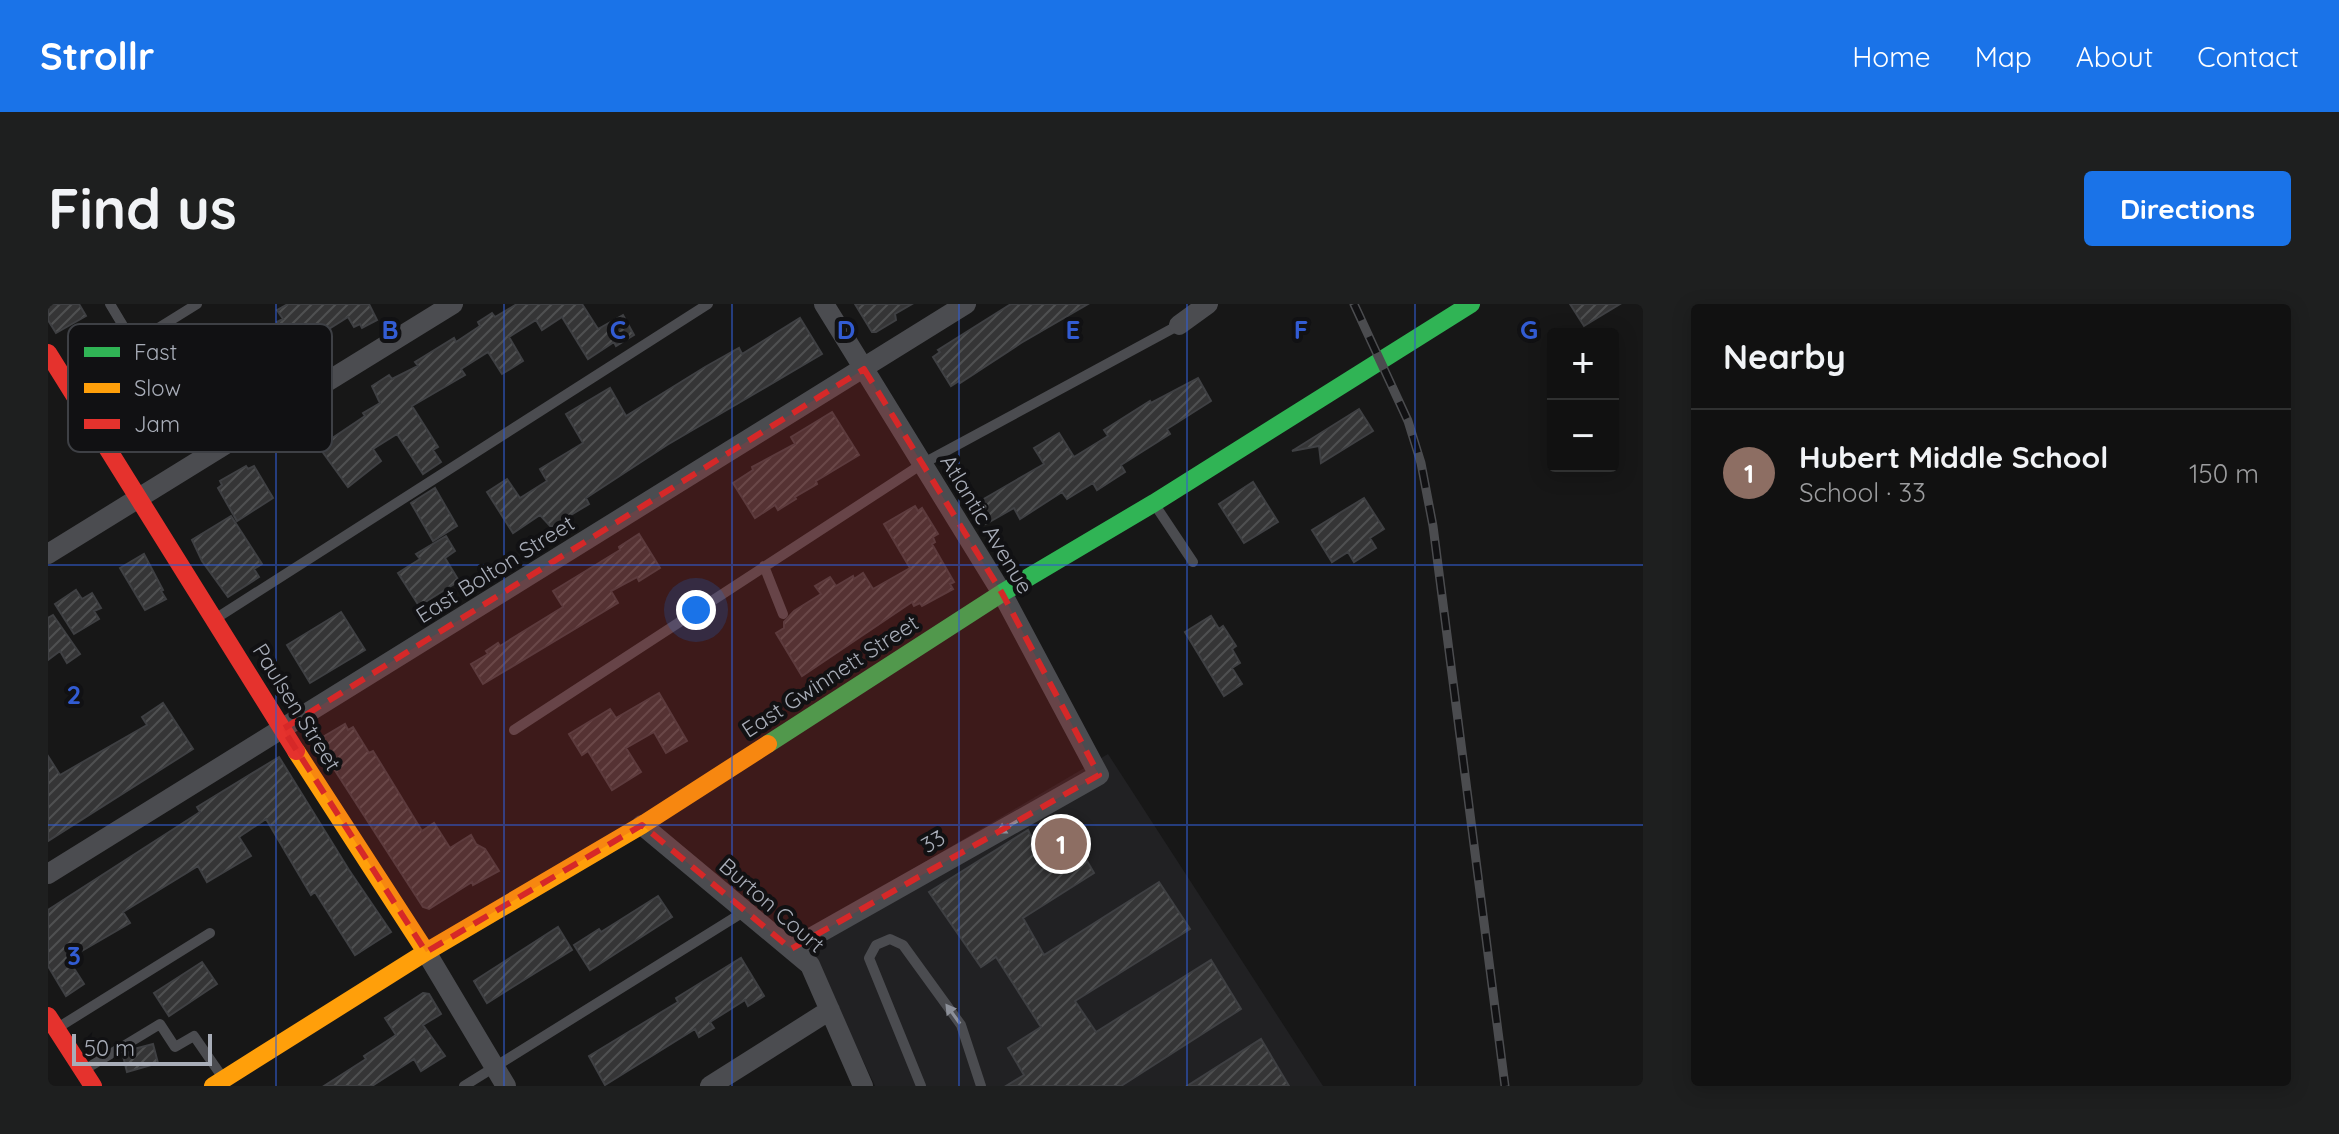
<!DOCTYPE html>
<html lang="en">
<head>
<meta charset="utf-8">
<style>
  :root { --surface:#111; --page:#1e1f1f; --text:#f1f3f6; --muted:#9c9d9f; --line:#303131; --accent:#1a73e8 }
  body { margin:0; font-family:Quicksand,sans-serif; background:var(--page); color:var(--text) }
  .controls { position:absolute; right:24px; top:24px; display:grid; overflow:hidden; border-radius:8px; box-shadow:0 4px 20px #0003 }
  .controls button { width:72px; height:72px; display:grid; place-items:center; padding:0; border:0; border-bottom:2px solid var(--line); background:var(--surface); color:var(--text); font:40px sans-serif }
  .scale { position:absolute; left:24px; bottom:20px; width:140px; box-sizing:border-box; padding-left:8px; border:4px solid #a8adb8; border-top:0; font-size:22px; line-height:28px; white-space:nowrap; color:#a8adb8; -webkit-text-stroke:6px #111113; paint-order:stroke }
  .you { position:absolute; left:648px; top:306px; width:28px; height:28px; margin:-20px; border:6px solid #fff; border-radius:50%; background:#1a73e8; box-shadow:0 0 0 12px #1a73e833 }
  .badge { display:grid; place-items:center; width:52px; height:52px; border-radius:50%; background:var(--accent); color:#fff; font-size:26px; font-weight:700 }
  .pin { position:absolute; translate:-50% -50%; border:4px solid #fff; box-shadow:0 2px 8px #0006 }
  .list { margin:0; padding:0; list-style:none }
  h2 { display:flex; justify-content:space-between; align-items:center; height:104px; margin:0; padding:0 32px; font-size:34px }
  h2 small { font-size:26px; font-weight:400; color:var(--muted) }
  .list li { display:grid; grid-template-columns:52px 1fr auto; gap:24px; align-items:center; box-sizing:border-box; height:128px; padding:0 32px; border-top:2px solid var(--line) }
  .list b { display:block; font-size:30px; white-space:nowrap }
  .list p { margin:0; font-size:26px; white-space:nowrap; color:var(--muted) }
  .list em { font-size:26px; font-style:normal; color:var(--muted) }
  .map { position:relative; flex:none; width:1595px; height:782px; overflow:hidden; border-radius:8px }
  header { display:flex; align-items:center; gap:48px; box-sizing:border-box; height:112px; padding:0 40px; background:var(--accent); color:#fff }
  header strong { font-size:38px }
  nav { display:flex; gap:44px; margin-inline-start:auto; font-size:28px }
  .intro { display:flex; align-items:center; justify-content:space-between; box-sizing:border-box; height:192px; padding:0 48px }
  h1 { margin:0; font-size:56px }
  .button { padding:20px 36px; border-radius:8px; background:var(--accent); color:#fff; font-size:28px; font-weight:700 }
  main { display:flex; gap:48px; padding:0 48px }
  aside { flex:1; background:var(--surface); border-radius:8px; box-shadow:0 4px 20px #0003 }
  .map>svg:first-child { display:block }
</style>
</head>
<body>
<header>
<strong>Strollr</strong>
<nav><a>Home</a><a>Map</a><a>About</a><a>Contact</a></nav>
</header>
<div class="intro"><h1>Find us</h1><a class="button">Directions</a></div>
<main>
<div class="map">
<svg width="1595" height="782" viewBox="0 0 1595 782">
  <defs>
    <pattern id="building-hatch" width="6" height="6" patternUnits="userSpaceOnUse" patternTransform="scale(2)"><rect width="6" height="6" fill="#353536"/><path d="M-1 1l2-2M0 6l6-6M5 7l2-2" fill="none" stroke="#4f5051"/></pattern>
  </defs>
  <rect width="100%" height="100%" fill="#171717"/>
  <!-- built -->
  <path fill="#212123" d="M 1060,450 L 1275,782 L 827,782 L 755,630 Z"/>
  <!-- building -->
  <path fill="url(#building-hatch)" stroke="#3f4043" stroke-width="2" d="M 0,0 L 31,0 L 38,12 L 8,29 L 0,16 Z
    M 240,0 L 321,0 L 329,16 L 314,24 L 312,20 L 306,23 L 300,13 L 262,37 L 268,48 L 249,60 L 240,51 L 136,116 L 122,94 L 233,24 L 229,18 L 235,15 L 229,6 Z
    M 469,0 L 534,0 L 550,25 L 575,11 L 586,31 L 568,42 L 566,38 L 540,55 L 514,13 L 494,26 L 488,16 L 461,33 L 475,57 L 454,70 L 440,48 L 413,65 L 417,71 L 364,102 L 390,143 L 385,146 L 393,158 L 375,170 L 349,130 L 325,145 L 333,157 L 300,183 L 271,143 L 317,112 L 315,109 L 332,99 L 324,82 L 341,71 L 344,75 L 370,62 L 367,58 L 406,34 L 408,38 L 432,22 L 430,18 L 444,9 L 447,13 Z
    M 807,0 L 864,0 L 847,10 L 848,16 L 828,28 L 824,28 Z
    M 963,0 L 1040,0 L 973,39 L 912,79 L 911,77 L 903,82 L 885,53 L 892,48 L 890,46 Z
    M 1522,0 L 1572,0 L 1536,22 Z
    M 752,14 L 774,50 L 619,141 L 538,194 L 541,200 L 503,223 L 492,211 L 465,229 L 439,188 L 459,175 L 472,194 L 499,177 L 492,165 L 535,139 L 518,110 L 562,84 L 578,112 L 657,63 L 691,44 L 694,50 Z
    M 1150,74 L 1163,97 L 1119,125 L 1122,130 L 1073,161 L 1077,168 L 1049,186 L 1045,179 L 1019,195 L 1014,188 L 972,215 L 966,204 L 938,220 L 927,200 L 996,160 L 986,144 L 1011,129 L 1026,153 L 1060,132 L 1056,126 L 1102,97 L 1103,99 Z
    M 1311,105 L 1325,127 L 1273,159 L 1271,142 L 1244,147 Z
    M 784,108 L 811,151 L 768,177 L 769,180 L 747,193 L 748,195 L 730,206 L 727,201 L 707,214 L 685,179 L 705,166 L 704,163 L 747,140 L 743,133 Z
    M 198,162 L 200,165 L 206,162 L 225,194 L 189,217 L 170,184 L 174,181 L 172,177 Z
    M 1205,178 L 1230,218 L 1196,239 L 1171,200 Z
    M 387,184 L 409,222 L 385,237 L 363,199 Z
    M 1316,194 L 1336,225 L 1322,234 L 1328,244 L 1306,258 L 1300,248 L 1284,258 L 1264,226 Z
    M 867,202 L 870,207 L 874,204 L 890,230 L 885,233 L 887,238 L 884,240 L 906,278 L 902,280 L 905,285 L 874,302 L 872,299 L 866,302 L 864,298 L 754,372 L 728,329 L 736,324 L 736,318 L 746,307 L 773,290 L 767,282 L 782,273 L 788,282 L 805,272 L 806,275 L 815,269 L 825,285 L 862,264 L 836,220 Z
    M 183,212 L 214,260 L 206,265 L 211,273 L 180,293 L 154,257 L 144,236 Z
    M 591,230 L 612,264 L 591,277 L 589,273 L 563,287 L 570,299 L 435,380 L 423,360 L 440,350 L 438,347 L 450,339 L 452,342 L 515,303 L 505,287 L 572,246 L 571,243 Z
    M 398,232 L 407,247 L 397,254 L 411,277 L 371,302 L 350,269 L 372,255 L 368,250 Z
    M 96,250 L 115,286 L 113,287 L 118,295 L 97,306 L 72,264 Z
    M 28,286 L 34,295 L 44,289 L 53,304 L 46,307 L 51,315 L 26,330 L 7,300 Z
    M 293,308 L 317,346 L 262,379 L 239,341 Z
    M 5,311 L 32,350 L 19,359 L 12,347 L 0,356 L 0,314 Z
    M 1163,312 L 1171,325 L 1175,322 L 1188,342 L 1184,345 L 1192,359 L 1184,364 L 1194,380 L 1176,392 L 1137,328 Z
    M 611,389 L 639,437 L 618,449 L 606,428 L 578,444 L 593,468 L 564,486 L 540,447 L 534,451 L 521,430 L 562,405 L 568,414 Z
    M 115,399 L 145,445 L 0,537 L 0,452 L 12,471 L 99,421 L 94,413 Z
    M 297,420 L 300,426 L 305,423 L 321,449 L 325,447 L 374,527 L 386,519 L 402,544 L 423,531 L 428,540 L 437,545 L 451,567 L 425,581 L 424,578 L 381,605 L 375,603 L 268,437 Z
    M 231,453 L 301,566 L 343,628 L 307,651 L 267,588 L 263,591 L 218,515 L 191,533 L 203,552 L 159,578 L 150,562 L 75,608 L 82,619 L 20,655 L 36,680 L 18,692 L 0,662 L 0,606 L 152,508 L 149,503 Z
    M 980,526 L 997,560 L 1029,540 L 1046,569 L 975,614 L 996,651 L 1111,578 L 1142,625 L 1027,697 L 1048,728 L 1163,656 L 1193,705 L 1073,782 L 958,782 L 976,771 L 960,744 L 993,723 L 948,653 L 933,663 L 881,588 Z
    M 610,592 L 624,613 L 542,666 L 526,641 L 551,625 L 553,628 Z
    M 510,623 L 524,646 L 439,699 L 426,677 Z
    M 693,654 L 716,692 L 700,702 L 697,696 L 662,718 L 666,724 L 651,733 L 647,725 L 557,781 L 541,752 L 630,698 L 628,694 Z
    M 154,658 L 169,680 L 121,712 L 106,689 Z
    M 375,689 L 381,690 L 393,710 L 375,721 L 397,752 L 373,767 L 366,755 L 324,782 L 276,782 L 318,755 L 316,752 L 348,731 L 337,714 Z
    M 1213,735 L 1241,782 L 1139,782 Z
    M 105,740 L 110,759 L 79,768 L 75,752 L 86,745 Z"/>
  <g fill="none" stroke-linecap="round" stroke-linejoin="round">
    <!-- lane -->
    <path stroke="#4b4c50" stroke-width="10" d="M 62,0 L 86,40
      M 22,79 L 149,0
      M 1107,201 L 1145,258
      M 716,262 L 735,310
      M 167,315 L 660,0
      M 466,426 L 874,160 L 1131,21
      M 11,723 L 162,629
      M 36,766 L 112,720 L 127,743 L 146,732 L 175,774
      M 416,782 L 697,607
      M 873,782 L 821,654 L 828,641 L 842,635 L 855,641 L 913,721 L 933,782"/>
    <!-- street -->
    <path stroke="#4b4c50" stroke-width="20" d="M 1131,21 L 1160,0
      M 0,250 L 405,0
      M 594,521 L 762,661 L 815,782
      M 0,570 L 918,0
      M 743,645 L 1051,471 L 954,289 L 776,0
      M 378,648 L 458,782
      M 662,782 L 782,706"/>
    <!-- fast -->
    <path stroke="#30b455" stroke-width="18" d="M 720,440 L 954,289 L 1106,199 L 1423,0"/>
    <!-- slow -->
    <path stroke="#ff9f0a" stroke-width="18" d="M 248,447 L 378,648
      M 165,782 L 378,648 L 594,521 L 720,440"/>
    <!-- jam -->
    <path stroke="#e5322d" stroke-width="18" d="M 0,49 L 248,447
      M 0,712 L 45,782"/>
    <!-- rail casing -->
    <g stroke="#4b4c4f" stroke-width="9">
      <path id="rail" d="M 1306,0 L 1360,117 L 1373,159 L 1385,222 L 1457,782"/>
    </g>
    <!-- rail -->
    <use href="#rail" stroke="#111113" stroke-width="6" stroke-dasharray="18" stroke-linecap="butt"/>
  </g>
  <!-- one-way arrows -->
  <defs><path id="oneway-solid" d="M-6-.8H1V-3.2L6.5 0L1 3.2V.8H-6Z" transform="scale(2)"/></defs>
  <g fill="#8c9099">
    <use href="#oneway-solid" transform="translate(959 523) rotate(150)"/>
    <use href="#oneway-solid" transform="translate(905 710) rotate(-126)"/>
  </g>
  <!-- marked area -->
  <path fill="#d62828" fill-opacity="0.2" stroke="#d62828" stroke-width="6" stroke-dasharray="16 10" stroke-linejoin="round" d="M 816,65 L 954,289 L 1051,471 L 743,645 L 594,521 L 378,648 L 235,425 Z"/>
  <!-- grid -->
  <path fill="none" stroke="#325cd3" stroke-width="2" stroke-opacity="0.55" d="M 228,0 L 228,782M 456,0 L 456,782M 684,0 L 684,782M 911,0 L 911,782M 1139,0 L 1139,782M 1367,0 L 1367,782M 0,261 L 1595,261M 0,521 L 1595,521"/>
  <g text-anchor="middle" stroke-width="8" stroke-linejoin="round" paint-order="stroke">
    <!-- street labels -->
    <g font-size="22" fill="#a8adb8" stroke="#111113">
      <text transform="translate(939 220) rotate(59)" y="8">Atlantic Avenue</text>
      <text transform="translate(447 265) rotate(-32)" y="8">East Bolton Street</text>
      <text transform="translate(782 372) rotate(-33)" y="8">East Gwinnett Street</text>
      <text transform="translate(249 403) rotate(58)" y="8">Paulsen Street</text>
      <text transform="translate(885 537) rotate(-30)" y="8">33</text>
      <text transform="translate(724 601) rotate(41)" y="8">Burton Court</text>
    </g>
  </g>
  <!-- legend -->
  <rect x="20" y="20" width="264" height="128" rx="12" fill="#111113" stroke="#3e4045" stroke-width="2"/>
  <rect x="36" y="43" width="36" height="10" fill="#30b455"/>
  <rect x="36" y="79" width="36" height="10" fill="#ff9f0a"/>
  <rect x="36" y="115" width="36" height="10" fill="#e5322d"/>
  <g font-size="22" fill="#a8adb8">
    <text x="86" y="56">Fast</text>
    <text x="86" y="92">Slow</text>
    <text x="86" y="128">Jam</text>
  </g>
  <g font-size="26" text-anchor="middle" font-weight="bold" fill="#325cd3" stroke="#111113" stroke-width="8" stroke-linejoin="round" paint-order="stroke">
    <text x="342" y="35">B</text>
    <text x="570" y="35">C</text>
    <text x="798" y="35">D</text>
    <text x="1025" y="35">E</text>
    <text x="1253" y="35">F</text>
    <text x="1481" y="35">G</text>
    <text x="26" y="400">2</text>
    <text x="26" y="661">3</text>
  </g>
</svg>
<div class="controls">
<button>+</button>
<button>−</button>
</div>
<div class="scale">50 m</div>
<div class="you"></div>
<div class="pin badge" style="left:1013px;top:540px;background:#8d6e63">1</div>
</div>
<aside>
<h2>Nearby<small></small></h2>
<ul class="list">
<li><span class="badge" style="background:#8d6e63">1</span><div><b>Hubert Middle School</b><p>School · 33</p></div><em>150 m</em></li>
</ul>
</aside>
</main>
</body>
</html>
